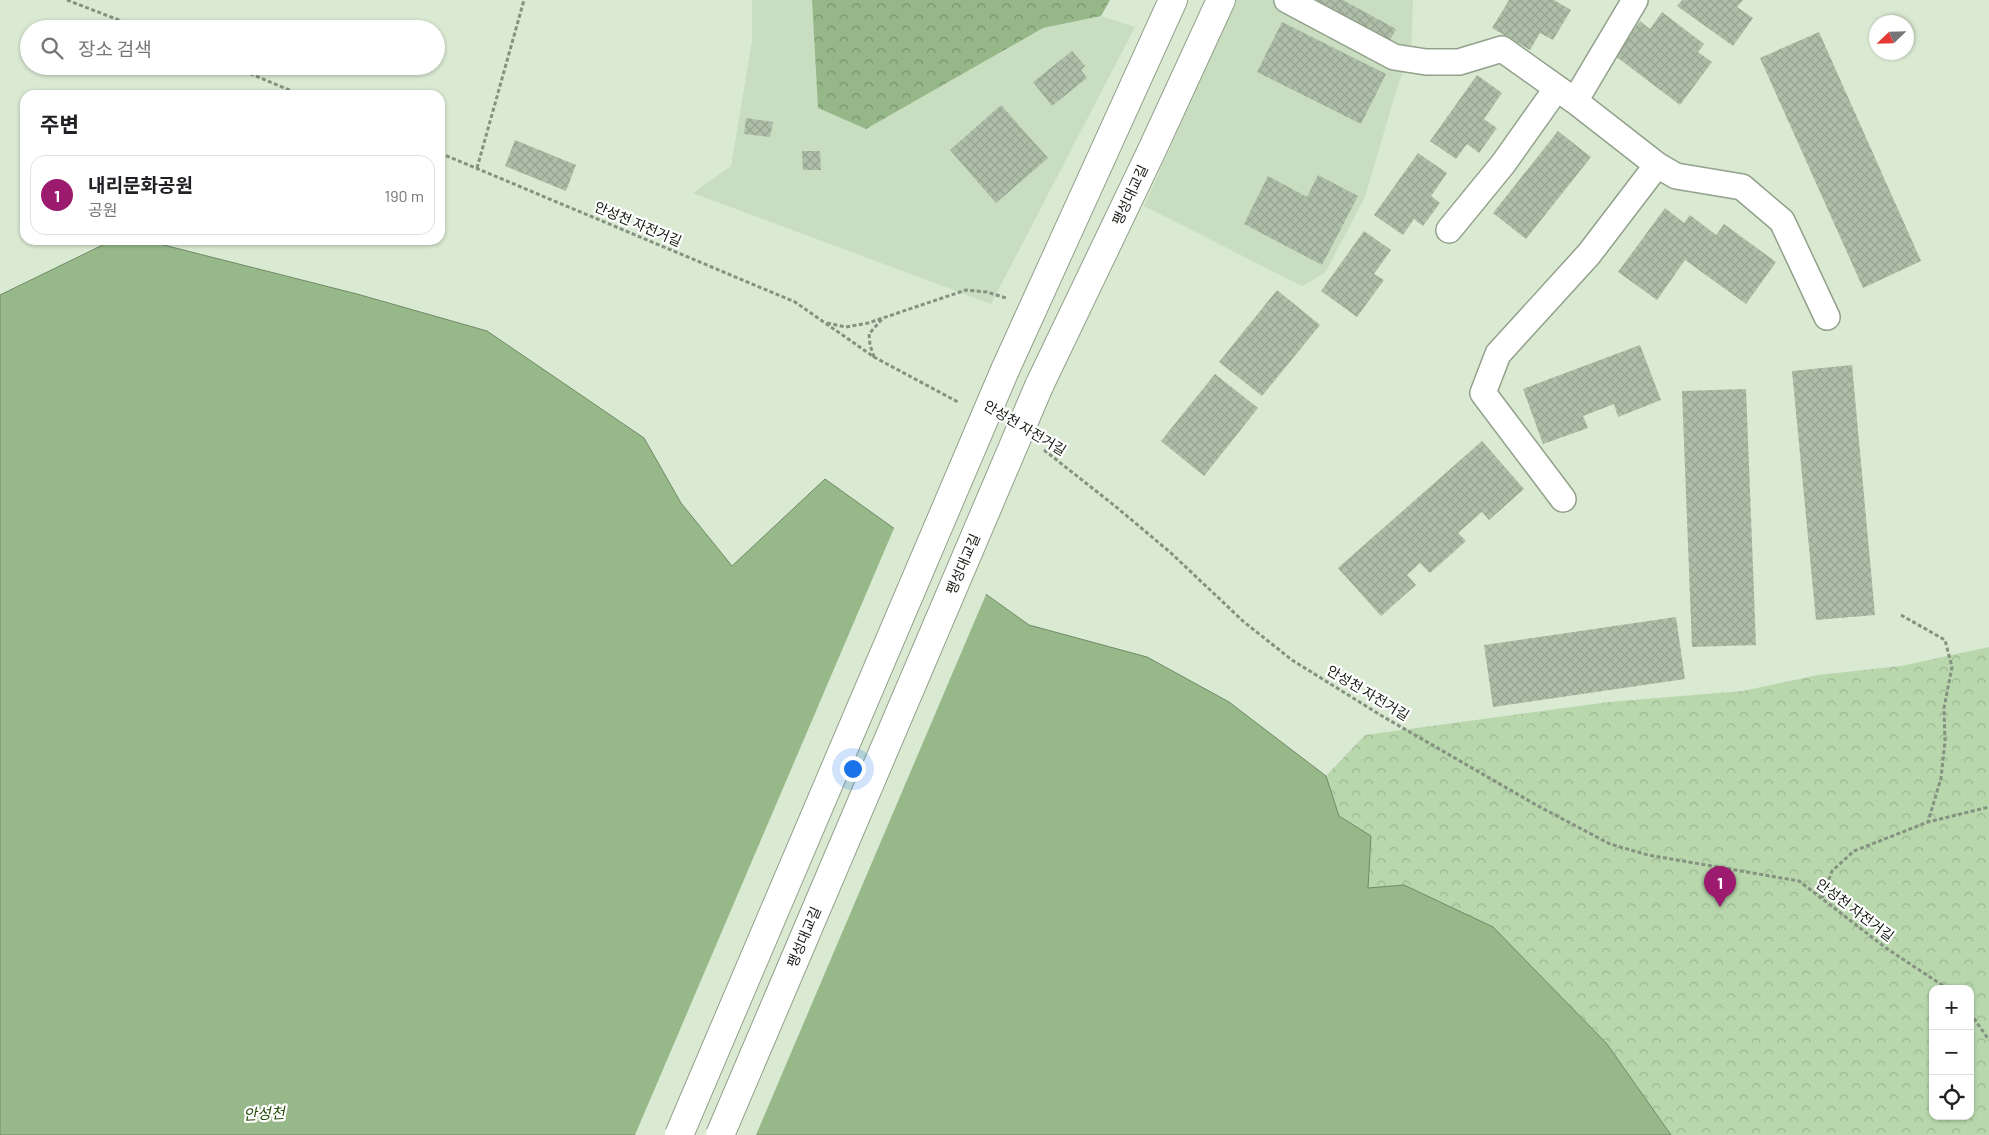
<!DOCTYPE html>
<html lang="ko">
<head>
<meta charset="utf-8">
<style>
  :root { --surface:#fff; --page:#f6f6f6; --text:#202124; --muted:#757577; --line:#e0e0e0; --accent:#9c1b6f }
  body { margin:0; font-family:Barlow,"Noto Sans KR",sans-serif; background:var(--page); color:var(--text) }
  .controls { position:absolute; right:15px; bottom:15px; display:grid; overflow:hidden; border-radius:10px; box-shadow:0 1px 4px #0004 }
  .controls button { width:45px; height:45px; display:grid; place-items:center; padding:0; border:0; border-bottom:1px solid var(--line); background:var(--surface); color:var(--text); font:25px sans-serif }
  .compass { position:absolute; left:1869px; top:15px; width:45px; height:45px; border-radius:50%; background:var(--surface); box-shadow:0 1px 4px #0004; rotate:247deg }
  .you { position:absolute; left:852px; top:768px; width:18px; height:18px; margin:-12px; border:4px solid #fff; border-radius:50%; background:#1a73e8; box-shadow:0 0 0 8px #1a73e833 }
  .badge { display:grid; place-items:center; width:32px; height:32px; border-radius:50%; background:var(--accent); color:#fff; font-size:16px; font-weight:700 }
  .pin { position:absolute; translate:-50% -41px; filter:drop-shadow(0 1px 2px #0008) }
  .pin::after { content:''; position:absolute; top:26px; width:18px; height:15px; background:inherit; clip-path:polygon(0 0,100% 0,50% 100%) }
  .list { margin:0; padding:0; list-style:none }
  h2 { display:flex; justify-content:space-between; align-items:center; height:65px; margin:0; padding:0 20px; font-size:21px }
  h2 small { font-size:16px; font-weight:400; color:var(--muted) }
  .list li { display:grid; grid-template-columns:32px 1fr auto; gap:15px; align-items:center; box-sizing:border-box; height:80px; margin:0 10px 10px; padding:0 10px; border:1px solid var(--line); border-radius:15px }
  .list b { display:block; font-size:19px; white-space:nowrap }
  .list p { margin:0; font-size:16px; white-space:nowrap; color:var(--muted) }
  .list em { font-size:16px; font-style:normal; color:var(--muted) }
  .icon { flex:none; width:28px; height:28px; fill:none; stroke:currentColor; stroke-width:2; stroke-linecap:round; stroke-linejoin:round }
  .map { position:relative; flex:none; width:1989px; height:1135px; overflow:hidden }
  .search { position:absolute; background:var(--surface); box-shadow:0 1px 4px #0004; left:20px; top:20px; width:425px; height:55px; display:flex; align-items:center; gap:12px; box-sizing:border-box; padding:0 18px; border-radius:28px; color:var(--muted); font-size:19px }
  .panel { position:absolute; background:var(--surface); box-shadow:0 1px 4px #0004; left:20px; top:90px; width:425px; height:155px; border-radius:15px }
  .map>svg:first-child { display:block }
</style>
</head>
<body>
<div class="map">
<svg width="1989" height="1135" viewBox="0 0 1989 1135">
  <defs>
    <pattern id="forest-crowns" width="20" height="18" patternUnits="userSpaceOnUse" patternTransform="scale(1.25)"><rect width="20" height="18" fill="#96b788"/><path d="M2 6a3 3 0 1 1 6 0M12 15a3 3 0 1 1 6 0" fill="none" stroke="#79946e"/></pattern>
    <pattern id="park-crowns" width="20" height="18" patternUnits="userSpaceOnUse" patternTransform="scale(1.25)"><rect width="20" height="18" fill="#b8d7ac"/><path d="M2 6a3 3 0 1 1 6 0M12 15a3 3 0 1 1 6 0" fill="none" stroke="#9db893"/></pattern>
    <pattern id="building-cross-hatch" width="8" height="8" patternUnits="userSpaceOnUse" patternTransform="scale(1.25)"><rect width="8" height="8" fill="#aebea8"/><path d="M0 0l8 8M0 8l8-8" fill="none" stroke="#95a390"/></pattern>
  </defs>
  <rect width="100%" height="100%" fill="#d9e9d2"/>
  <!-- built -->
  <path fill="#c9dec1" d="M 752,0 L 812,0 L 818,108 L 866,129 L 1043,28 L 1101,16 L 1135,27 L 991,304 L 693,193 L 731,166 L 752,41 Z
    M 1236,0 L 1413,0 L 1411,50 L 1397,88 L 1365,197 L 1325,273 L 1302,286 L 1144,206 Z"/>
  <!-- forest -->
  <path fill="url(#forest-crowns)" d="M 812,0 L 1110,0 L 1101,16 L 1043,28 L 866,129 L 818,108 Z"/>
  <!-- park -->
  <path fill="url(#park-crowns)" fill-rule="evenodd" d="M 1989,647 L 1989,1135 L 1671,1135 L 1607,1044 L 1404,885 L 1368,888 L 1371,836 L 1339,816 L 1326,776 L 1365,735 L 1609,702 L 1743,691 L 1818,675 L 1901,666 ZM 1933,989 L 1970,989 L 1970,1116 L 1933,1116 Z"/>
  <!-- water -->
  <path fill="#97b98a" stroke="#708966" d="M 113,240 L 144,240 L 357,294 L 487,331 L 644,438 L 681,503 L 732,566 L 825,479 L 1029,625 L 1147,657 L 1229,702 L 1326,776 L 1339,816 L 1371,836 L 1368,888 L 1404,885 L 1493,927 L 1607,1044 L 1671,1135 L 0,1135 L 0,295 Z"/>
  <!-- pier -->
  <path fill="#d9e9d2" d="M 895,526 L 987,592 L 756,1135 L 635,1135 Z"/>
  <!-- building -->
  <path fill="url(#building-cross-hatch)" d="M 1311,0 L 1343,0 L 1396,29 L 1389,42 Z
    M 1509,0 L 1554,0 L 1571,10 L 1553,40 L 1540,33 L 1530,50 L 1492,28 Z
    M 1682,0 L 1743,0 L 1737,7 L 1753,18 L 1733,46 L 1677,6 Z
    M 1662,12 L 1704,44 L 1698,52 L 1712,62 L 1680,105 L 1614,55 L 1640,21 L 1650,29 Z
    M 1282,22 L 1386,74 L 1361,124 L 1257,72 Z
    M 1819,32 L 1921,261 L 1863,288 L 1760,58 Z
    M 1072,51 L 1085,66 L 1081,70 L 1087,78 L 1052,106 L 1033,82 Z
    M 1477,75 L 1502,93 L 1484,119 L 1497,128 L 1479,153 L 1467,144 L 1456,159 L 1430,141 Z
    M 1001,105 L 1048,158 L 996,203 L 950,150 Z
    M 746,118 L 773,122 L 770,137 L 744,134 Z
    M 1558,131 L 1591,157 L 1526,239 L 1493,213 Z
    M 515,140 L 576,165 L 566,191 L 505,166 Z
    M 802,151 L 820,151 L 821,170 L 803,170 Z
    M 1418,153 L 1447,173 L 1431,196 L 1440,203 L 1423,226 L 1414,219 L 1403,235 L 1374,215 Z
    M 1318,175 L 1358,196 L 1322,265 L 1244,224 L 1268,176 L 1307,197 Z
    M 1665,208 L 1684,223 L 1690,215 L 1716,235 L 1724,224 L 1776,262 L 1746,304 L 1685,260 L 1657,300 L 1618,272 Z
    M 1364,231 L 1391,250 L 1374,274 L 1384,280 L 1357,317 L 1321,291 Z
    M 1277,290 L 1320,325 L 1262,396 L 1219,362 Z
    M 1640,345 L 1661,400 L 1618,417 L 1614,404 L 1583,416 L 1588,428 L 1543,444 L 1523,389 Z
    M 1852,365 L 1875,615 L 1816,620 L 1792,371 Z
    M 1215,374 L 1258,408 L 1204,476 L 1161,441 Z
    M 1746,389 L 1756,645 L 1692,647 L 1682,391 Z
    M 1482,441 L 1524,489 L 1489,520 L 1482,512 L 1458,533 L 1466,541 L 1430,573 L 1420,563 L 1407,575 L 1416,585 L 1381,616 L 1338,568 Z
    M 1676,617 L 1685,679 L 1493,707 L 1484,645 Z"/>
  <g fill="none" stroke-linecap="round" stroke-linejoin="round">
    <!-- minor casing -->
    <g stroke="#92a18b" stroke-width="28">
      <path id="minor" d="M 1287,0 L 1394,57 L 1426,62 L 1459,62 L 1502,49 L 1575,101 L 1657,165 L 1589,254 L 1498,354 L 1483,393 L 1563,499
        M 1575,101 L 1635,0
        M 1657,165 L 1676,176 L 1742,187 L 1782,221 L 1827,317
        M 1449,230 L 1503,164 L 1557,88"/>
    </g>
    <!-- secondary casing -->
    <g stroke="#92a18b" stroke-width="30">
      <path id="secondary" d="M 1005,370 L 1173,0
        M 1039,386 L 1152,150 L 1221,0"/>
    </g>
    <!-- path -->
    <path stroke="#859181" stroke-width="3" stroke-dasharray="4 2.5" stroke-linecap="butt" d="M 67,0 L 142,29
      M 232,66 L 301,95
      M 440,153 L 795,302 L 874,357 L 958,402
      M 477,168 L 524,0
      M 827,323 L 846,327 L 868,323 L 966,290 L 987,292 L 1006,298
      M 874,357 L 870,345 L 869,334 L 882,319
      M 1044,450 L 1115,506 L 1171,553 L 1244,622 L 1292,660 L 1382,716 L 1538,806 L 1610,844 L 1648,855 L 1799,881 L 1886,948 L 1948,989
      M 1901,615 L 1945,640 L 1952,667 L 1944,708 L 1945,741 L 1941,778 L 1928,822
      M 1822,898 L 1832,871 L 1854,851 L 1928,822 L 1989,807
      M 1970,1013 L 1989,1040"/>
    <!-- minor -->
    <use href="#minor" stroke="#fff" stroke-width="25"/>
    <!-- secondary -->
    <use href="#secondary" stroke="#fff" stroke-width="28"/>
    <!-- secondary-bridge casing -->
    <g stroke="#92a18b" stroke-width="30" stroke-linecap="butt">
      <path id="secondary-bridge" d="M 679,1135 L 1005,370
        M 720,1135 L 1039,386"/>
    </g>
    <!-- secondary-bridge -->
    <use href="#secondary-bridge" stroke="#fff" stroke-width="28"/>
  </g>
  <g text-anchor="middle" stroke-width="4.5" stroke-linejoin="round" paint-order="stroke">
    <!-- street labels -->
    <g font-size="14" fill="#141a12" stroke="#fff">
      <text transform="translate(1130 195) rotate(-65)" y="5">팽성대교길</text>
      <text transform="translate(638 224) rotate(23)" y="5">안성천 자전거길</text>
      <text transform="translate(1025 428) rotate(31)" y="5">안성천 자전거길</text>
      <text transform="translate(963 564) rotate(-67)" y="5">팽성대교길</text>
      <text transform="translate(1368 693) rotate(31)" y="5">안성천 자전거길</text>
      <text transform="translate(1855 910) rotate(37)" y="5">안성천 자전거길</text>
      <text transform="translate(804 937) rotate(-67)" y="5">팽성대교길</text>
    </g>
    <!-- water labels -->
    <g font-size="15" font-style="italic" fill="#204a05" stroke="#fff">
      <text transform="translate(264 1114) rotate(-3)" y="5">안성천</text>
    </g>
  </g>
</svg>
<div class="controls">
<button>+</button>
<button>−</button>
<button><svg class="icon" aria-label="locate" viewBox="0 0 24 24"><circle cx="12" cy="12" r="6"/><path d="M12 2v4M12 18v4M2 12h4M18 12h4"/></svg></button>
</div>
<svg class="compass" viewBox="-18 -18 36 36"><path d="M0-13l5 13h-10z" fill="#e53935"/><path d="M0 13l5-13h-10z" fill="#757577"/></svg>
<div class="you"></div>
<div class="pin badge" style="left:1720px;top:907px">1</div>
<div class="search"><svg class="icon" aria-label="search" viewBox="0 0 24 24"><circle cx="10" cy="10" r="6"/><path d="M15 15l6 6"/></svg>장소 검색</div>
<section class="panel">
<h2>주변<small></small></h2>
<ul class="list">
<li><span class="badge">1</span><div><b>내리문화공원</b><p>공원</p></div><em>190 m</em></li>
</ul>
</section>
</div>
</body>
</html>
